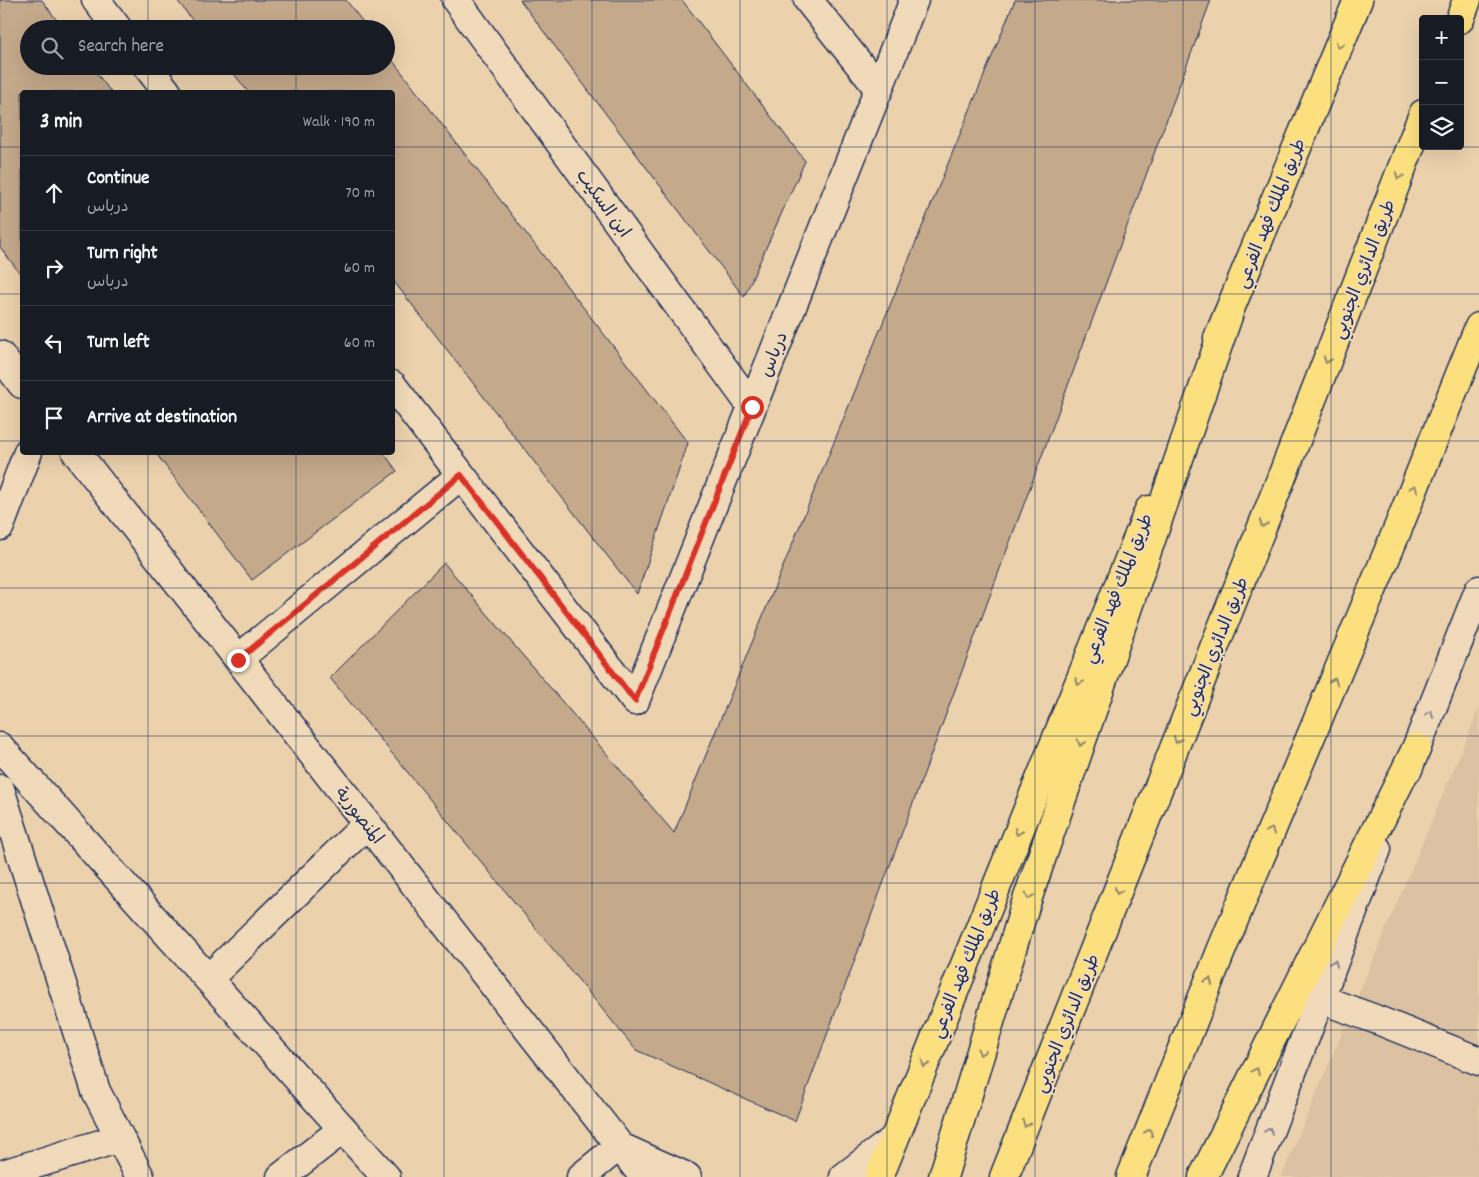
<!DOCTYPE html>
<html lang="en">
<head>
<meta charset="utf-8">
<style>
  :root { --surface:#171b24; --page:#20242c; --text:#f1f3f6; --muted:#9ea1a6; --line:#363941 }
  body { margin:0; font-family:Dekko,"Playpen Sans Arabic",sans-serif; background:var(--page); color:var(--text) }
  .controls { position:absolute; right:15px; top:15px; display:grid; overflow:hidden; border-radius:5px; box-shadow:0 5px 20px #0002 }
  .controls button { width:45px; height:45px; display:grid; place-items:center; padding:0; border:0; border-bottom:1px solid var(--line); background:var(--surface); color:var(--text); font:25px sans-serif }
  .stop { position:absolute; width:15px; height:15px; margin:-11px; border:4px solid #d93025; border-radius:50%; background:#fff }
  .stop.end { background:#d93025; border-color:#fff; box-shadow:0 1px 5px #0008 }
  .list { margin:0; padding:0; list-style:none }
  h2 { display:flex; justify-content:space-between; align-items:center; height:65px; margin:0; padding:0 20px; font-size:21px }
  h2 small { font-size:16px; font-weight:400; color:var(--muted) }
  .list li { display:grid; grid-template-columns:32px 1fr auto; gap:15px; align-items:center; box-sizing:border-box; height:75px; padding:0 20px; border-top:1px solid var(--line) }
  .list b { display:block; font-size:19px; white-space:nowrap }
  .list p { margin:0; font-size:16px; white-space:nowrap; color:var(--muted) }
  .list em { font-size:16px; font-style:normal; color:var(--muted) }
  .icon { flex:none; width:28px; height:28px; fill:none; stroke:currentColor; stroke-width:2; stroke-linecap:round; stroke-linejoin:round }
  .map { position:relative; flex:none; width:1479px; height:1177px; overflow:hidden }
  .search { position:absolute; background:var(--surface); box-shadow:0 5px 20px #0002; left:20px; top:20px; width:375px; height:55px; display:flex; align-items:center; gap:12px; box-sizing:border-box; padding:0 18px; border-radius:28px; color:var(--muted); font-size:19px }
  .panel { position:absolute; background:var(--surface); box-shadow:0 5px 20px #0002; left:20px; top:90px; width:375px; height:365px; border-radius:5px }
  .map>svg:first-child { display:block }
</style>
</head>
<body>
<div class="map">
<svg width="1479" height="1177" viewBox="0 0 1479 1177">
  <rect width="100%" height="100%" fill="#ecd1ad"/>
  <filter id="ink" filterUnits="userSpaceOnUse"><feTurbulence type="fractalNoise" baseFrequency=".02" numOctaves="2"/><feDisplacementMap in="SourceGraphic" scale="10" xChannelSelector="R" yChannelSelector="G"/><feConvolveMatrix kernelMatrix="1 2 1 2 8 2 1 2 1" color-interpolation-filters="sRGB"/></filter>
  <g filter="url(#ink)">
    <!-- built -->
    <path fill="#dcc2a2" d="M 1479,709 L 1479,1177 L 1281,1177 Z"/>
    <!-- building -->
    <path fill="#c5a98b" stroke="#1b2f5e" d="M 0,0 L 42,0 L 63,29 L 29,29 L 29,66 L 91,66 L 111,92 L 22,92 L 22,276 L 0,247 Z
      M 177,0 L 346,0 L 368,29 L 199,29 Z
      M 520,0 L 682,0 L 805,161 L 744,297 Z
      M 1015,0 L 1211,0 L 795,1121 L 636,1050 L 330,678 L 444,563 L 674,833 Z
      M 386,52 L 688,443 L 637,594 L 392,279 L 392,92 L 248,92 L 228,66 L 386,66 Z
      M 155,452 L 383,452 L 397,471 L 252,580 Z"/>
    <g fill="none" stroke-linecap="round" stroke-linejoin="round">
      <!-- street casing -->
      <g stroke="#1b2f5e" stroke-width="31">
        <path id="street" d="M 96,0 L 118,29
          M 456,0 L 752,407
          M 808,0 L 879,89
          M 147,66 L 167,92
          M 392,385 L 635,701 L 914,0
          M 238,659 L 461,475
          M 0,747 L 386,1177
          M 0,789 L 96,1091 L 140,1177
          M 208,979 L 367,824
          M 1320,999 L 1375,1019 L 1479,1061
          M 0,1175 L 120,1138
          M 281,1177 L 343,1129
          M 581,1177 L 619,1146"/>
      </g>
      <!-- secondary casing -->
      <g stroke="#1b2f5e" stroke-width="31">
        <path id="secondary" d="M 0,355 L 22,384
          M 76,452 L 644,1177
          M 0,526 L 28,452
          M 1408,769 L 1479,590
          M 625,1149 L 687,1177
          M 844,1177 L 894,1139
          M 1252,1177 L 1377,849"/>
      </g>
      <!-- primary casing -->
      <g stroke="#1b2f5e" stroke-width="31">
        <path id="primary" d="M 1218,338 L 1358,0
          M 879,1177 L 1149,510"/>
      </g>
      <!-- highway casing -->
      <g stroke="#1b2f5e" stroke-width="31">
        <path id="highway" d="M 1460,19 L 1467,0
          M 943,1177 L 1025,906 L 1228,316
          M 1004,1177 L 1281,479 L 1423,114
          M 1131,1177 L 1223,946 L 1396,533 L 1479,327
          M 1203,1177 L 1417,747"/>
      </g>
      <!-- street -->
      <use href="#street" stroke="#f1dab9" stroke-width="28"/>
      <!-- secondary -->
      <use href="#secondary" stroke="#f1dab9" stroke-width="28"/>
      <!-- primary -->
      <use href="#primary" stroke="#fce080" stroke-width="28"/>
      <!-- highway -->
      <use href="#highway" stroke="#fce080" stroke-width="28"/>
    </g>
    <!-- one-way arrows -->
    <defs><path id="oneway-chevron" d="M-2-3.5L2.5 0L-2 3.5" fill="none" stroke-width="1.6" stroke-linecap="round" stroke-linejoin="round" transform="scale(1.25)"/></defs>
    <g stroke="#8c886f">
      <use href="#oneway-chevron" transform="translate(1339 45) rotate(112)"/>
      <use href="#oneway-chevron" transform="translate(1399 176) rotate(111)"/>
      <use href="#oneway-chevron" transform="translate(1327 360) rotate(111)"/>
      <use href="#oneway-chevron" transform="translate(1414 488) rotate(-68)"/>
      <use href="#oneway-chevron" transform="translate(1263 524) rotate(112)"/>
      <use href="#oneway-chevron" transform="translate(1334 681) rotate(-67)"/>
      <use href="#oneway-chevron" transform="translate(1079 682) rotate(112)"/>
      <use href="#oneway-chevron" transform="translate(1177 740) rotate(112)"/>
      <use href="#oneway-chevron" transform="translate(1081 743) rotate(109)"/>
      <use href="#oneway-chevron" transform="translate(1271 831) rotate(-67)"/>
      <use href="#oneway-chevron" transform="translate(1018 832) rotate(112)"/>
      <use href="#oneway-chevron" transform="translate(1118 891) rotate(112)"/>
      <use href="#oneway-chevron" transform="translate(1029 896) rotate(109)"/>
      <use href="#oneway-chevron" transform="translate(1209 981) rotate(-68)"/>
      <use href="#oneway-chevron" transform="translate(981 1052) rotate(107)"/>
      <use href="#oneway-chevron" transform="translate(925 1064) rotate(112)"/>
      <use href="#oneway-chevron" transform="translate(1256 1071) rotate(-64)"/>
      <use href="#oneway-chevron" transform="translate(1026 1124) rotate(112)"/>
      <use href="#oneway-chevron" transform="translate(1149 1132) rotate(-68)"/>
    </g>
    <g stroke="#86848c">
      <use href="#oneway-chevron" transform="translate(1430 714) rotate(-68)"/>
      <use href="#oneway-chevron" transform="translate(1334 963) rotate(-69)"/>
      <use href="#oneway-chevron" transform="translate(1269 1131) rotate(-69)"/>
    </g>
  </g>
  <g fill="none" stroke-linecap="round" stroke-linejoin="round" filter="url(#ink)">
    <!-- route -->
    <path stroke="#d93025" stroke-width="6" d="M 238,660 L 461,475 L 635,701 L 752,407"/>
  </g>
  <!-- grid -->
  <path fill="none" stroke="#1b2f5e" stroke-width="1" stroke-opacity="0.55" d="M 148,0 L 148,29M 296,0 L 296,29M 444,0 L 444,1177M 592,0 L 592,1177M 740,0 L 740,1177M 887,0 L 887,1177M 1035,0 L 1035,1177M 1183,0 L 1183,1177M 1331,0 L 1331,1177M 148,66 L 148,92M 296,66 L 296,92M 0,147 L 22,147M 392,147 L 1479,147M 0,294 L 22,294M 392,294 L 1479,294M 0,441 L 22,441M 392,441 L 1479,441M 148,452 L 148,1177M 296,452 L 296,1177M 0,588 L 1479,588M 0,736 L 1479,736M 0,883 L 1479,883M 0,1030 L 1479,1030"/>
  <g text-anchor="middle" stroke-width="4" stroke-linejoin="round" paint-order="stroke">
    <!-- street labels -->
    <g font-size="18" fill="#1b2f5e" stroke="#f1dab9">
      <text transform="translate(604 203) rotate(54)" y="6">ابن السكيب</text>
      <text transform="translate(1270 213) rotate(-68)" y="6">طريق الملك فهد الفرعي</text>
      <text transform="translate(1363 269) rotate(-69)" y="6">طريق الدائري الجنوبي</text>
      <text transform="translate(773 354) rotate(-68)" y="6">درباس</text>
      <text transform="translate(1117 588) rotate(-68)" y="6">طريق الملك فهد الفرعي</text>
      <text transform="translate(1215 646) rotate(-68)" y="6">طريق الدائري الجنوبي</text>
      <text transform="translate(360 815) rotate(52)" y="6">المنصورية</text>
      <text transform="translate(965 963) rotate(-68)" y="6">طريق الملك فهد الفرعي</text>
      <text transform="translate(1066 1023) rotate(-68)" y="6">طريق الدائري الجنوبي</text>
    </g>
  </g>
</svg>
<div class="controls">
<button>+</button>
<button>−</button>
<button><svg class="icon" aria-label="layers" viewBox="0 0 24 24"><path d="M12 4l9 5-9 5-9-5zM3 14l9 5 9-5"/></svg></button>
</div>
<div class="stop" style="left:752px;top:407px"></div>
<div class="stop end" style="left:238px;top:660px"></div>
<div class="search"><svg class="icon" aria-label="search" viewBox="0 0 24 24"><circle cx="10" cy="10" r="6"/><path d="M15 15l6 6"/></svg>Search here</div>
<section class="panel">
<h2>3 min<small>Walk · 190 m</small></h2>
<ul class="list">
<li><svg class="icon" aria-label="ahead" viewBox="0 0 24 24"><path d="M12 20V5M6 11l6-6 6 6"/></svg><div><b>Continue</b><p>درباس</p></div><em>70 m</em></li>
<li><svg class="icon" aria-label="right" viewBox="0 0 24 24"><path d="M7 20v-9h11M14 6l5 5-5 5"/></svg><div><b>Turn right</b><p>درباس</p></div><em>60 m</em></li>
<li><svg class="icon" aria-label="left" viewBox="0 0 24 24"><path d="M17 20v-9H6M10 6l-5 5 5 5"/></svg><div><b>Turn left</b></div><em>60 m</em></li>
<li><svg class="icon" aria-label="arrive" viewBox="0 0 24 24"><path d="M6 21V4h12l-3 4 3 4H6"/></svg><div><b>Arrive at destination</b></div></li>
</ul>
</section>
</div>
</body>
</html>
